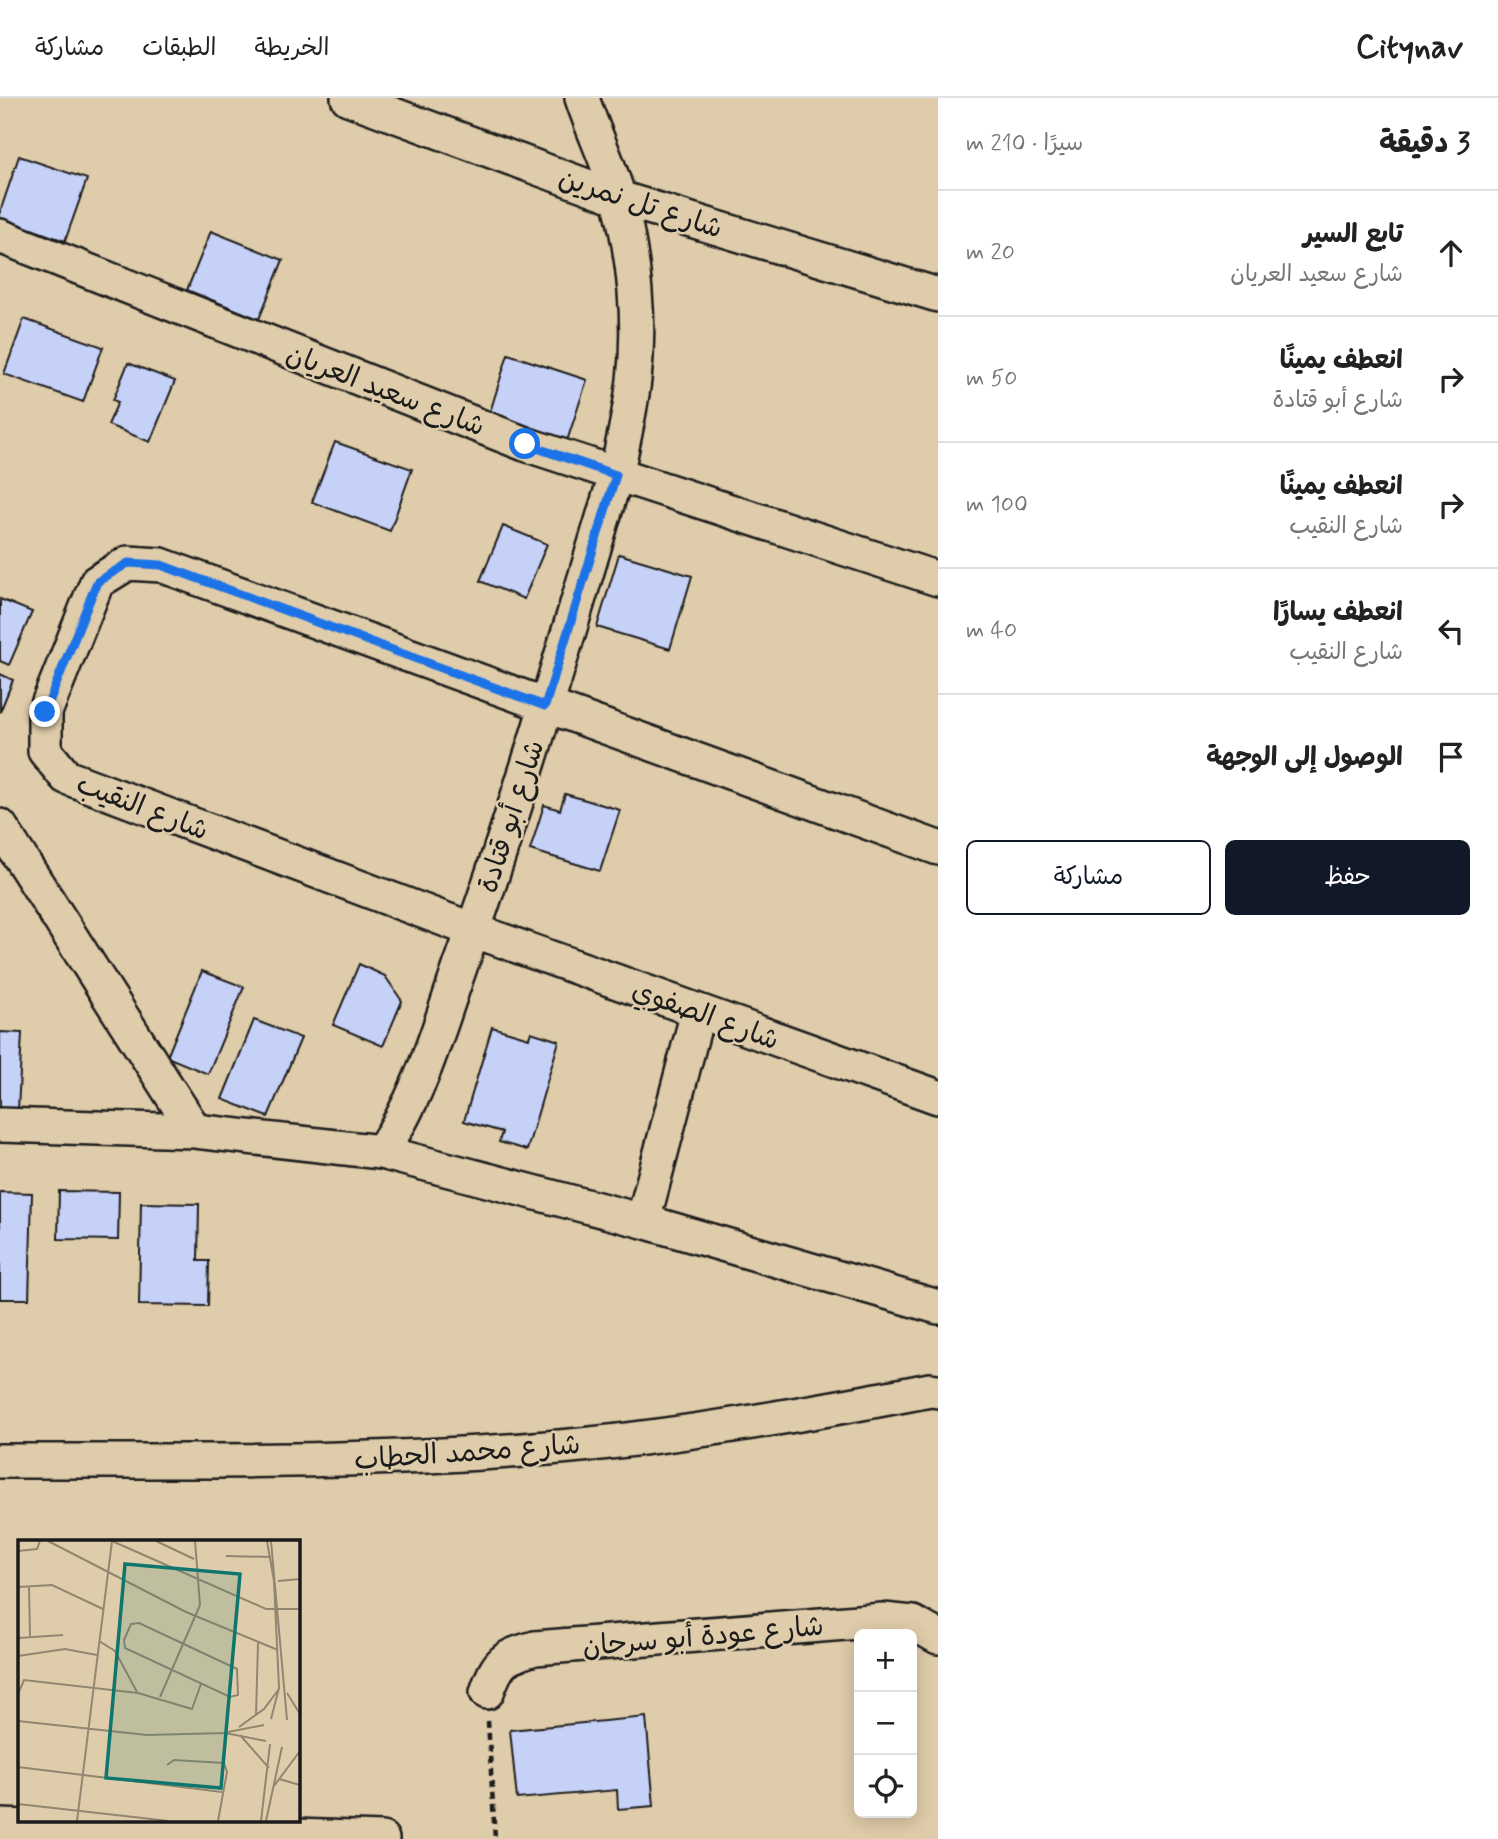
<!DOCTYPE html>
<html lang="ar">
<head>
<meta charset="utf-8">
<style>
  :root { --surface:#fff; --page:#f2f2f2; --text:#222; --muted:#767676; --line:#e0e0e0; --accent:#111827 }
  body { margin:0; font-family:Mynerve,"Playpen Sans Arabic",sans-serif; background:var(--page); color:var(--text); direction:rtl }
  .controls { position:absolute; right:21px; bottom:21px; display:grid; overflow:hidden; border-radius:10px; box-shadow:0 4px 18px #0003 }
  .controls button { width:63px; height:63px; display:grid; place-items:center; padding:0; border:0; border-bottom:2px solid var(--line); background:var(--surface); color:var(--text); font:35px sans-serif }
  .stop { position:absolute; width:21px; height:21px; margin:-16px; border:5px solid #1a73e8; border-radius:50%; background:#fff }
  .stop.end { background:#1a73e8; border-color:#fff; box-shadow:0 2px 7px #0008 }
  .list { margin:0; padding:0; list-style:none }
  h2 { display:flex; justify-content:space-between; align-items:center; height:91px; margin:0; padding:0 28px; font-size:30px }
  h2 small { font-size:23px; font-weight:400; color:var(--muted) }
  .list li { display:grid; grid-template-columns:46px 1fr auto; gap:21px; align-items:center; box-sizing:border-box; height:126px; padding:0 28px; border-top:2px solid var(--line) }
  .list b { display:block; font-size:26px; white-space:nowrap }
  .list p { margin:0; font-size:23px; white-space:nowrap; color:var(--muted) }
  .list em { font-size:23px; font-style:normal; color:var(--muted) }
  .actions { display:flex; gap:14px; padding:21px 28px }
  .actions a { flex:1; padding:16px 0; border:2px solid var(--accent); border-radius:10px; text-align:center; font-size:24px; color:var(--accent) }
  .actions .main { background:var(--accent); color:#fff }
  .icon { flex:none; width:38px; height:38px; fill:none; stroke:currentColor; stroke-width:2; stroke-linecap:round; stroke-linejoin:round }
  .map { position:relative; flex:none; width:938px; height:1741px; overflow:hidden; direction:ltr }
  header { display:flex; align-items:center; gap:42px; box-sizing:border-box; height:98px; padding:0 35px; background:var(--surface); border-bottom:2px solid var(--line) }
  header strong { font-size:33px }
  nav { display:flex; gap:38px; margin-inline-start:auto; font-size:24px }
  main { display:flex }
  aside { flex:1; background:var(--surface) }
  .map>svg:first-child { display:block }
</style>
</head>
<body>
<header>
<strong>Citynav</strong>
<nav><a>الخريطة</a><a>الطبقات</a><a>مشاركة</a></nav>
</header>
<main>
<aside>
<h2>3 دقيقة<small>سيرًا · 210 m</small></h2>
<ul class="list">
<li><svg class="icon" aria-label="ahead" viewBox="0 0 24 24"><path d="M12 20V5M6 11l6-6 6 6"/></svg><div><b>تابع السير</b><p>شارع سعيد العريان</p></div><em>20 m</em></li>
<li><svg class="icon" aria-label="right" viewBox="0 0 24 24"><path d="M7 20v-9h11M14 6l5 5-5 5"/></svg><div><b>انعطف يمينًا</b><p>شارع أبو قتادة</p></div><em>50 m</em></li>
<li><svg class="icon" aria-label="right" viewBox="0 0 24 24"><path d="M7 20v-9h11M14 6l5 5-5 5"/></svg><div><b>انعطف يمينًا</b><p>شارع النقيب</p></div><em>100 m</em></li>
<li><svg class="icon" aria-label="left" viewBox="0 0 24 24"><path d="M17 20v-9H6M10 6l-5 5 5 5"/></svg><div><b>انعطف يسارًا</b><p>شارع النقيب</p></div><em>40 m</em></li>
<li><svg class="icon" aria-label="arrive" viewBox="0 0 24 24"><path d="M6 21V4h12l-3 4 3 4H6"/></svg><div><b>الوصول إلى الوجهة</b></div></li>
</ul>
<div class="actions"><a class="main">حفظ</a><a>مشاركة</a></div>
</aside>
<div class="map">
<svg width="938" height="1741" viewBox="0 0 938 1741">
  <rect width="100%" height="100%" fill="#dfccaa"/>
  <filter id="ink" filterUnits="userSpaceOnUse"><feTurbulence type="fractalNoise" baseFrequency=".0143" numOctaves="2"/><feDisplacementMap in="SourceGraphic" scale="14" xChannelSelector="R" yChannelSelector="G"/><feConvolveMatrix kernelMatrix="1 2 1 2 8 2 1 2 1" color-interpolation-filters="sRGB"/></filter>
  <g filter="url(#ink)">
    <!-- building -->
    <path fill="#c6d1f8" stroke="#1c1c1c" stroke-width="2" d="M 19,58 L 87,81 L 65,143 L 0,120 L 0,114 Z
      M 211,133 L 283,162 L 259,221 L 187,192 Z
      M 24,221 L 103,249 L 83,304 L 4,276 Z
      M 508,256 L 587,282 L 564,352 L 486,327 Z
      M 128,265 L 175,283 L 150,344 L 108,327 L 118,304 L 113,302 Z
      M 335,344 L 412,371 L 390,433 L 312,404 Z
      M 503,428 L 547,446 L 524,501 L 480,483 Z
      M 619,456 L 692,478 L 670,551 L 597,529 Z
      M 0,501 L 32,514 L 9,567 L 0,563 Z
      M 0,576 L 13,582 L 0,614 Z
      M 565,696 L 620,712 L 600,773 L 530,752 L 544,707 L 560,712 Z
      M 359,866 L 385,878 L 402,903 L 383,948 L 333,927 Z
      M 202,873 L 244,889 L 208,976 L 167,959 Z
      M 254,922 L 301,940 L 268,1019 L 222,1001 Z
      M 492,929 L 529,940 L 531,934 L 559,943 L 527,1052 L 499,1044 L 502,1034 L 464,1023 Z
      M 0,934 L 22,935 L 18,1012 L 0,1011 Z
      M 59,1093 L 119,1094 L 118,1142 L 58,1141 Z
      M 0,1094 L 32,1095 L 29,1201 L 0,1201 Z
      M 141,1105 L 199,1106 L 198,1163 L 209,1163 L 208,1208 L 139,1207 Z
      M 646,1619 L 654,1708 L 618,1711 L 617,1692 L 517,1701 L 510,1632 Z"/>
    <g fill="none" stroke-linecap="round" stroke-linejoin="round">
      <!-- minor casing -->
      <g stroke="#1c1c1c" stroke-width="38">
        <path id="minor" d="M 348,0 L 619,100 L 938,197
          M 0,138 L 525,346 L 938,481
          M 0,728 L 195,1033
          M 938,750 L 161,467 L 128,465 L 97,484 L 45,614 L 45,653 L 66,679 L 473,832 L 938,999
          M 0,1027 L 195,1033 L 381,1054 L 643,1123 L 698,914
          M 381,1054 C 420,999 438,932 460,869 C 519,707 566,541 616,377 C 623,346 630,314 634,282 C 641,223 634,158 619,101 C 610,67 593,34 582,0
          M 643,1123 L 938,1209
          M 0,1363 C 197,1363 395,1366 591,1346 C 705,1334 817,1314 930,1292 L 938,1293
          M 487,1594 C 498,1563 503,1559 535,1550 L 883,1522 L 913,1525 L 938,1539
          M 0,1728 L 382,1741"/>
      </g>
      <!-- path -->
      <path stroke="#1c1c1c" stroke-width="4.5" stroke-dasharray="7 5" stroke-linecap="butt" d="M 488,1623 L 495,1741"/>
      <!-- minor -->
      <use href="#minor" stroke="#dfccaa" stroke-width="33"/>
    </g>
  </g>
  <g fill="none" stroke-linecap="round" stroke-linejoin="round" filter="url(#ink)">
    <!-- route -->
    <path stroke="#1a73e8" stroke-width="9" d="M 45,614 L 97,484 L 128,465 L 161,467 L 545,608 L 616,377 L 525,346"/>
  </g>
  <g text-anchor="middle" stroke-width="5" stroke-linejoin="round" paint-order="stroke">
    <!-- street labels -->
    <g font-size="28" fill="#1c1c1c" stroke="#dfccaa">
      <text transform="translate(641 104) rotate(18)" y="10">شارع تل نمرين</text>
      <text transform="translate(386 291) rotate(21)" y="10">شارع سعيد العريان</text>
      <text transform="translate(143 708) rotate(21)" y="10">شارع النقيب</text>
      <text transform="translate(510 718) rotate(-72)" y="10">شارع أبو قتادة</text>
      <text transform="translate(706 916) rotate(20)" y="10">شارع الصفوي</text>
      <text transform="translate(467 1353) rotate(-4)" y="10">شارع محمد الحطاب</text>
      <text transform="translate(703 1537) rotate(-5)" y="10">شارع عودة أبو سرحان</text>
    </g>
  </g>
  <!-- overview -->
  <g transform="translate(18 1442)">
    <rect width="282" height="282" fill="#dfccaa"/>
    <path fill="none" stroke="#918671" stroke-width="2" d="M 30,1 L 168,72 L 260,110M 94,1 L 248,69 L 282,69M 138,1 L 176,19M 249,1 L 256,41 L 261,148 L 253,179M 253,1 L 269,180M 0,11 L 19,9 L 22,1M 208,16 L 253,17M 260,41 L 282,39M 11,46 L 12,97M 0,47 L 34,45 L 85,69M 121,83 L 219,129 L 220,155 L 212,157 L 107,108 L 106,100 L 113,84 ZM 0,98 L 45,95M 81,101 L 97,111 L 119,152M 0,116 L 47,109 L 79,115M 269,153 L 282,174M 0,154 L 6,140 L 120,153 L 174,169 L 183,144M 142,157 L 182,65 L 177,1M 238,175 L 240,103M 0,181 L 129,195 L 207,193 L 248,201M 221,187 L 246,169 L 261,149M 210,192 L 246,185M 222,195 L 251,228M 149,225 L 156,220 L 206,223 L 209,232 L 200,281M 0,227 L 204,252M 261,239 L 282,245M 256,246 L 282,211M 0,264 L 151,281M 59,281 L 94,1M 243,281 L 252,204M 248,281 L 264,207"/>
    <path fill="#0f766e" fill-opacity="0.15" stroke="#0f766e" stroke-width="3.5" d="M 107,24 L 222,34 L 203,248 L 88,238 Z"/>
    <rect width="282" height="282" fill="none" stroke="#1c1c1c" stroke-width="3.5"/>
  </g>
</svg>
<div class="controls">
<button>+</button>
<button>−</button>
<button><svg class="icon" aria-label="locate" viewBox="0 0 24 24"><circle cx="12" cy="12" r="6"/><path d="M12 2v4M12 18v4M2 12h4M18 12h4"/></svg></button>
</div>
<div class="stop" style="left:525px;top:346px"></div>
<div class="stop end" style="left:45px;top:614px"></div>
</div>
</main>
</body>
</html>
